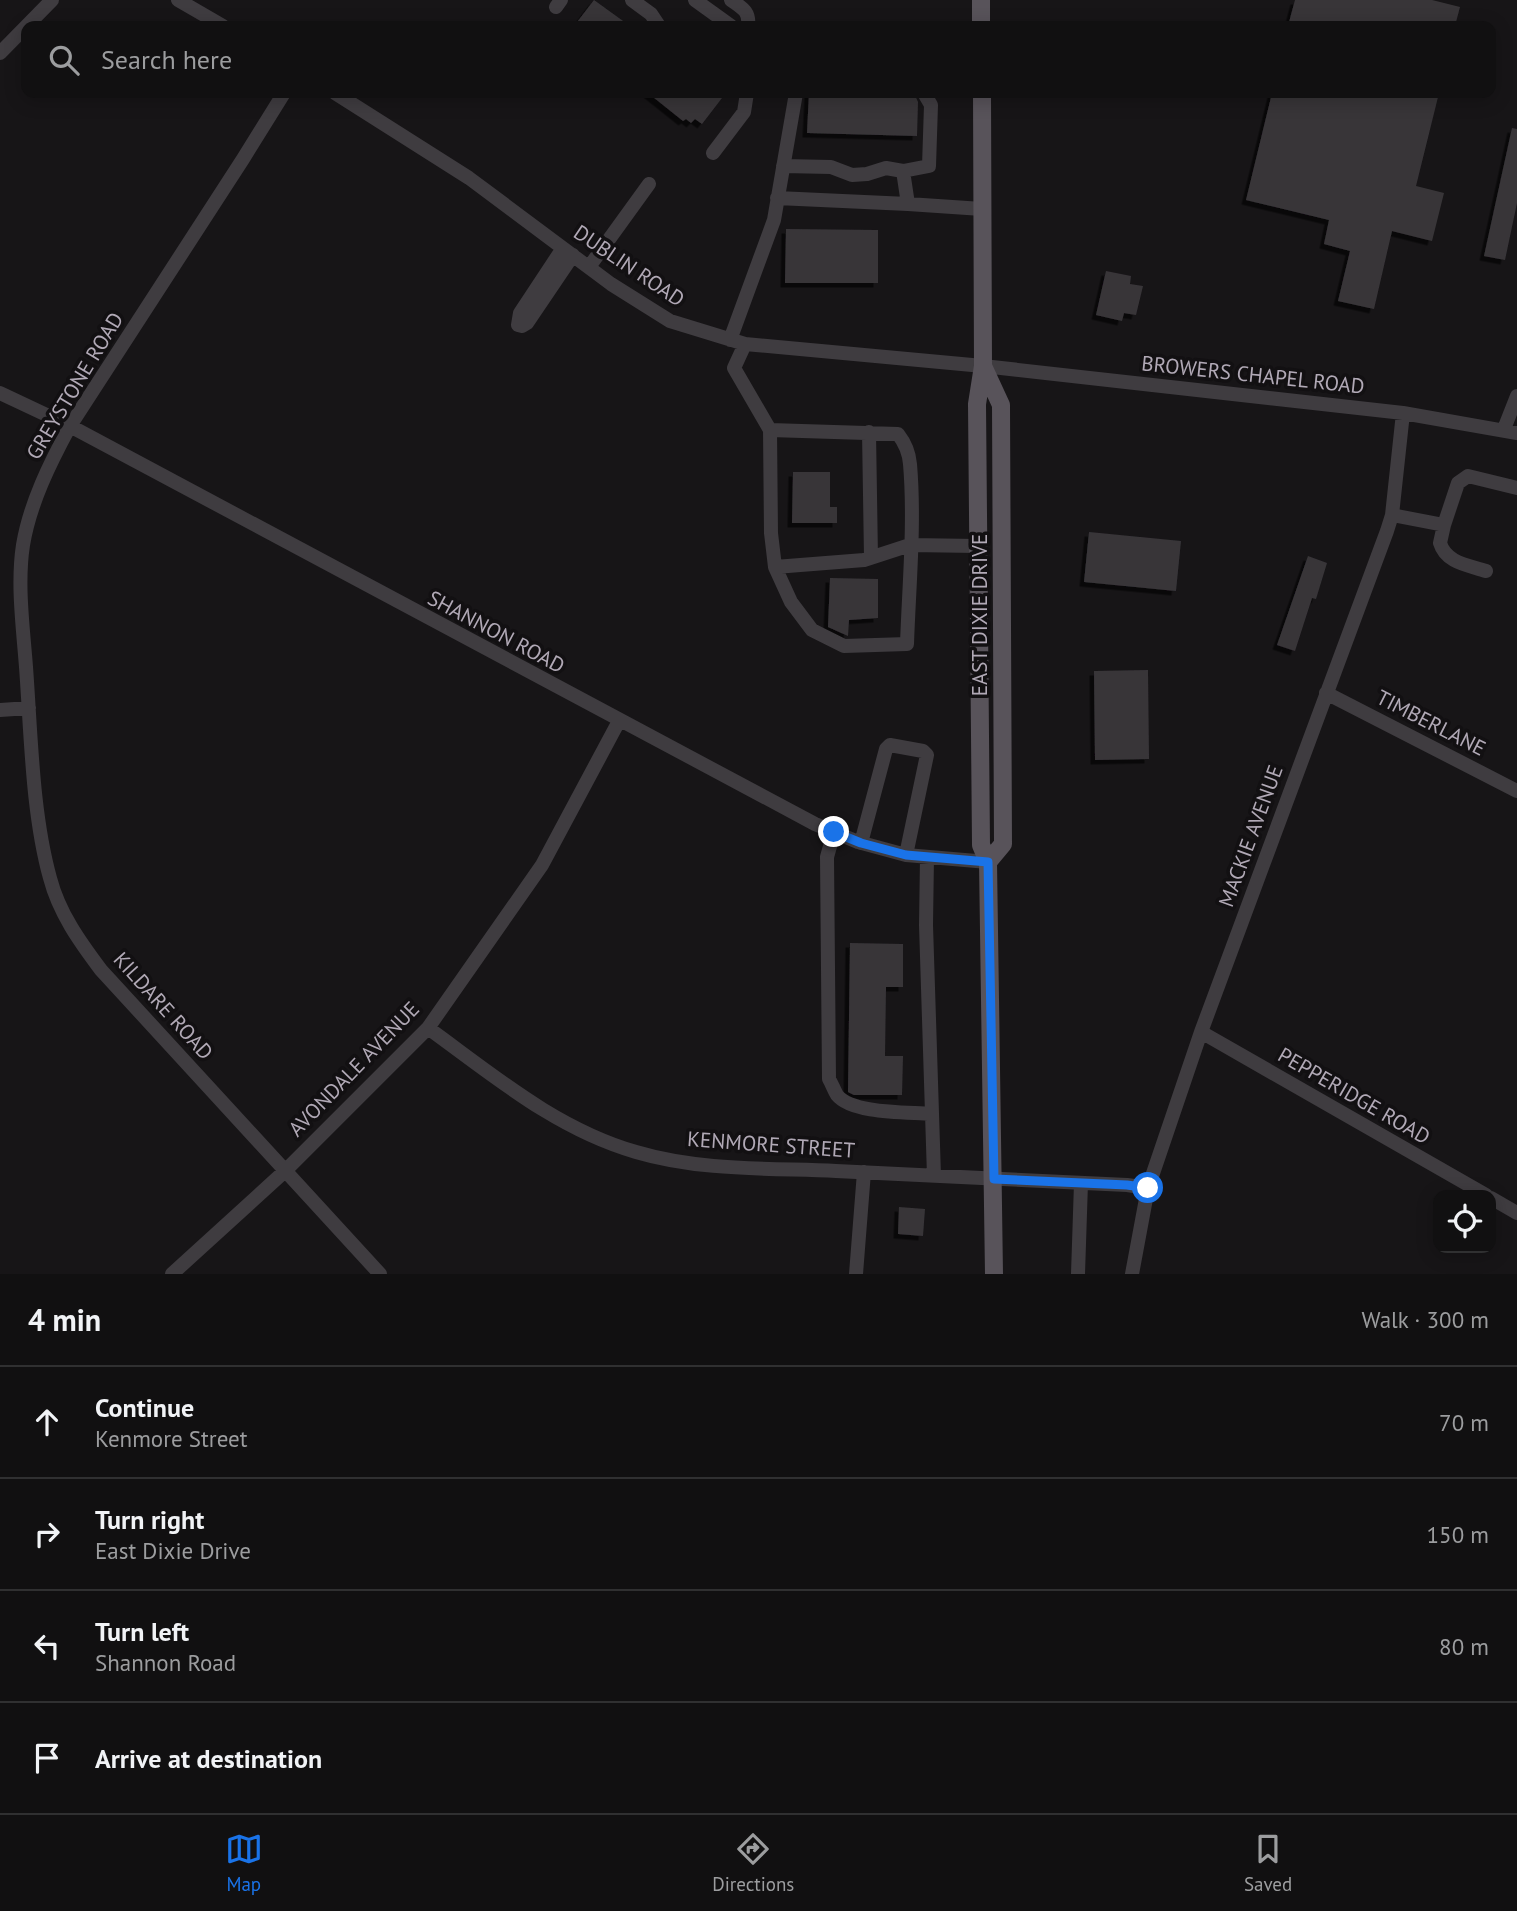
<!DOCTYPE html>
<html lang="en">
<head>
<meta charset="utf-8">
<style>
  :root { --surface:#111011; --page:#1a191a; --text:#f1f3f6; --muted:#9c9d9f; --line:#303031; --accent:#1a73e8 }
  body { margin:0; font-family:"PT Sans",sans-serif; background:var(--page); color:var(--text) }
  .controls { position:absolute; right:21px; bottom:21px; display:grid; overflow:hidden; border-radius:14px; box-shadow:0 4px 18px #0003 }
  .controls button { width:63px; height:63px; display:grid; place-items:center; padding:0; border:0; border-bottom:2px solid var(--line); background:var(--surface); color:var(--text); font:35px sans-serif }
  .stop { position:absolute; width:21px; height:21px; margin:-16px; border:5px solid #1a73e8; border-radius:50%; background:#fff }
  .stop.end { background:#1a73e8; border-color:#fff; box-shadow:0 2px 7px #0008 }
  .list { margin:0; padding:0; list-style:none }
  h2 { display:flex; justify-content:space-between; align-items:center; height:91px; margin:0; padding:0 28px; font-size:30px }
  h2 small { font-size:23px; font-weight:400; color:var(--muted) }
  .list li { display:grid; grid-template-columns:46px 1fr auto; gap:21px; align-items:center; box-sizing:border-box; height:112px; padding:0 28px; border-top:2px solid var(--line) }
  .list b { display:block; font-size:26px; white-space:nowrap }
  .list p { margin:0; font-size:23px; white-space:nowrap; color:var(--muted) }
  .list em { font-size:23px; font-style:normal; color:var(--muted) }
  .icon { flex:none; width:38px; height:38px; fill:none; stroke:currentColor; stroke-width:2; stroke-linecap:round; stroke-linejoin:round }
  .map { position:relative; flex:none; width:1517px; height:1274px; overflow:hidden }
  .search { position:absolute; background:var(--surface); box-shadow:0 4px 18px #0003; left:21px; right:21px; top:21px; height:77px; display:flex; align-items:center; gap:18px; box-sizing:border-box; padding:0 24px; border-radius:14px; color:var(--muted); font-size:26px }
  .sheet { height:539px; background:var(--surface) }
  nav { display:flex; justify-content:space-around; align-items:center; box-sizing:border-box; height:98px; border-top:2px solid var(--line); background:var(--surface); font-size:19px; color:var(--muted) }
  nav a { display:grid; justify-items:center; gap:4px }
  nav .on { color:var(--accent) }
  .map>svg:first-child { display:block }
</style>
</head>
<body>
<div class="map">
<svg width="1517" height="1274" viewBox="0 0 1517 1274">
  <defs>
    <filter id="shadow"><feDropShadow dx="-4.5" dy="4.5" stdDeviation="0" flood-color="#0009"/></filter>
  </defs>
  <rect width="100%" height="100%" fill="#171517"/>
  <!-- building -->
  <path fill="#383539" filter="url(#shadow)" d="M 594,0 L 630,26 L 574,26 Z
    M 1295,0 L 1432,0 L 1460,7 L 1455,26 L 1288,26 Z
    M 648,93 L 715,93 L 722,98 L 702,124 L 695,119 L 691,123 L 686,119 L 683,121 Z
    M 809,93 L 914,93 L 918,102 L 917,136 L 807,133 Z
    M 1272,93 L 1439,93 L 1416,186 L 1444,193 L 1432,241 L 1392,231 L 1374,309 L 1338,301 L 1350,251 L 1324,244 L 1329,220 L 1246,200 Z
    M 1512,128 L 1517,129 L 1517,203 L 1505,260 L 1484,256 Z
    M 786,229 L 878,230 L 878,283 L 785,283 Z
    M 1106,271 L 1131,276 L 1130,284 L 1143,286 L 1136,315 L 1124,313 L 1122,321 L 1096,315 Z
    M 793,472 L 830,472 L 830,507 L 837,507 L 837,523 L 792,523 Z
    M 1089,532 L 1181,541 L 1176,591 L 1084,582 Z
    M 1308,556 L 1327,563 L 1316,599 L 1312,598 L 1295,651 L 1277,645 Z
    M 830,578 L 878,579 L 878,618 L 849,620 L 848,636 L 828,627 Z
    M 1148,670 L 1149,759 L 1095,760 L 1094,671 Z
    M 850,943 L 903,944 L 903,987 L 886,987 L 885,1056 L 903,1056 L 902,1095 L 854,1095 L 848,1092 Z
    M 899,1207 L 925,1209 L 923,1236 L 898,1234 Z"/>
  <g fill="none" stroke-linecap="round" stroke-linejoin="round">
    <!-- minor -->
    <path stroke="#3f3c40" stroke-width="14" d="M 178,0 L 223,26
      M 632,0 L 651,14 L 659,26
      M 695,0 L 731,26
      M 731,0 C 742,8 750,11 748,26
      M 556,7 L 561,0
      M 0,53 L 52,0
      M 284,93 L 243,159 L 70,426 C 50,463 30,503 23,545 C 17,584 23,627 26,667 C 31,734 32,813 50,878 C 59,913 80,942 101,970 L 380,1274
      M 335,93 L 469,178 L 611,284 L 670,321 L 745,344 L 983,366 L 1403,413 L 1517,433
      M 924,93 L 931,105 L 929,166 L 903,171 L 908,204 L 982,209
      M 713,153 L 744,112 L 747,93
      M 783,166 L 831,167 L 852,175 L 867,174 L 886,168 L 903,171
      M 777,198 L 908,204
      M 563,248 L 520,313 L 518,325 L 522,326 L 527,323 L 573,255
      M 589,267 L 649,184
      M 730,340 L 774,220 L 796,93
      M 745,344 L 734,368 L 770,430
      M 0,393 L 70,426 L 815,824 L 858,842 L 906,855 L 988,862
      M 1504,429 L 1517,396
      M 770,430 L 898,434 C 905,443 909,452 910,464 C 915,523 909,585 907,644 L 844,646 L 812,630 L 791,602 L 775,567 L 771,533 Z
      M 869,432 L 871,558
      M 1392,515 L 1444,525 L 1440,543 C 1446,563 1468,565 1486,571
      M 1444,525 L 1458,483 L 1468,476 L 1517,488
      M 775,567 L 864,560 L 910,545 L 977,546
      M 1326,693 L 1517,791
      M 0,710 L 29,708
      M 834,832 L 827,857 L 829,1079 C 832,1084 834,1090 837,1095 C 852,1114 908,1112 931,1114
      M 861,843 L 886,749 L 890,745 L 923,751 L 927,755 L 906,855
      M 927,857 L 926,925 L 934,1176
      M 428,1028 C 493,1075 556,1129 636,1152 C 700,1171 769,1168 836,1171 C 933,1175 1030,1180 1127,1185 L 1148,1188
      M 1201,1032 L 1486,1195
      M 1491,1198 L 1517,1213
      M 172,1274 L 285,1171 L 428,1028 L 542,865 L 619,721
      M 856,1274 L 864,1172
      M 1078,1274 L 1081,1183
      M 1132,1274 L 1148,1188 L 1201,1032 L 1387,531 L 1392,515 L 1403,413"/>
    <!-- major -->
    <path stroke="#58535a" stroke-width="18" d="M 981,0 L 981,26
      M 982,93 L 983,366 L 977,404 L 981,845 L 988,862 L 994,1274
      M 983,366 L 1001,405 L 1003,844 L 988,862"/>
  </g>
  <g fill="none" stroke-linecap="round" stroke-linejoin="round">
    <!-- route -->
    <path stroke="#1a73e8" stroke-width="9" d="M 834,832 L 861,843 L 906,855 L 988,862 L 994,1179 L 1127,1185 L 1148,1188"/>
  </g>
  <g text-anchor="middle" stroke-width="7" stroke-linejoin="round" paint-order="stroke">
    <!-- street labels -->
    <g font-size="21" fill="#b1a9b6" stroke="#121012">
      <text transform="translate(629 266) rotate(34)" y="7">DUBLIN ROAD</text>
      <text transform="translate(1253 375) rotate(6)" y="7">BROWERS CHAPEL ROAD</text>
      <text transform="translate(75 386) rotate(-59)" y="7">GREYSTONE ROAD</text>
      <text transform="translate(980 615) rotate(-90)" y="7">EAST DIXIE DRIVE</text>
      <text transform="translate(496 632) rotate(28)" y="7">SHANNON ROAD</text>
      <text transform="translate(1431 723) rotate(27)" y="7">TIMBERLANE</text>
      <text transform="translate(1251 836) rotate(-70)" y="7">MACKIE AVENUE</text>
      <text transform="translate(163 1006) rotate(48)" y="7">KILDARE ROAD</text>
      <text transform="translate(354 1069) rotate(-46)" y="7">AVONDALE AVENUE</text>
      <text transform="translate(1354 1096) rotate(30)" y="7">PEPPERIDGE ROAD</text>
      <text transform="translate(771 1145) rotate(4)" y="7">KENMORE STREET</text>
    </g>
  </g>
</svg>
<div class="controls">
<button><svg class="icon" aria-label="locate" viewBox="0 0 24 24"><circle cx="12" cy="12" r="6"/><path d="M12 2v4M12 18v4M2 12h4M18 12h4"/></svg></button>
</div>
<div class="stop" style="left:1148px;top:1188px"></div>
<div class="stop end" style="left:834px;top:832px"></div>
<div class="search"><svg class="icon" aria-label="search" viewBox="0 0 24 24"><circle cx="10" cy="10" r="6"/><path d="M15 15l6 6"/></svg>Search here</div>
</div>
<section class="sheet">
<h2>4 min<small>Walk · 300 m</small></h2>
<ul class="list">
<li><svg class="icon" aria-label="ahead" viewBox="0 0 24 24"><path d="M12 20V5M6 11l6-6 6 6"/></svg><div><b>Continue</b><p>Kenmore Street</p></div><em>70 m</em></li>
<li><svg class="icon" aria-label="right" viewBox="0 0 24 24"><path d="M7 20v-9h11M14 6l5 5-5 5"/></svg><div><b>Turn right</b><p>East Dixie Drive</p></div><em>150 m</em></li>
<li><svg class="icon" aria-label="left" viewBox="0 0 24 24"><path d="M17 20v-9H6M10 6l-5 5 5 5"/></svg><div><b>Turn left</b><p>Shannon Road</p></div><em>80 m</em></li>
<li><svg class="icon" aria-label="arrive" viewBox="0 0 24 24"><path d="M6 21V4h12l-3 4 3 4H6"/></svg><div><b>Arrive at destination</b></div></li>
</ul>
</section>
<nav>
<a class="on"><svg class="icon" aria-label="map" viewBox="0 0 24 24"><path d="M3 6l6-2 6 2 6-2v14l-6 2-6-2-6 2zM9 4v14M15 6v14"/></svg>Map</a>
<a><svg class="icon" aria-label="directions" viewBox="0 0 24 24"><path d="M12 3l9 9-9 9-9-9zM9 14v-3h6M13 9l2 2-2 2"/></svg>Directions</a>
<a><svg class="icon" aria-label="saved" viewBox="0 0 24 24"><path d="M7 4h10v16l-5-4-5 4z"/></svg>Saved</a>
</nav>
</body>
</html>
